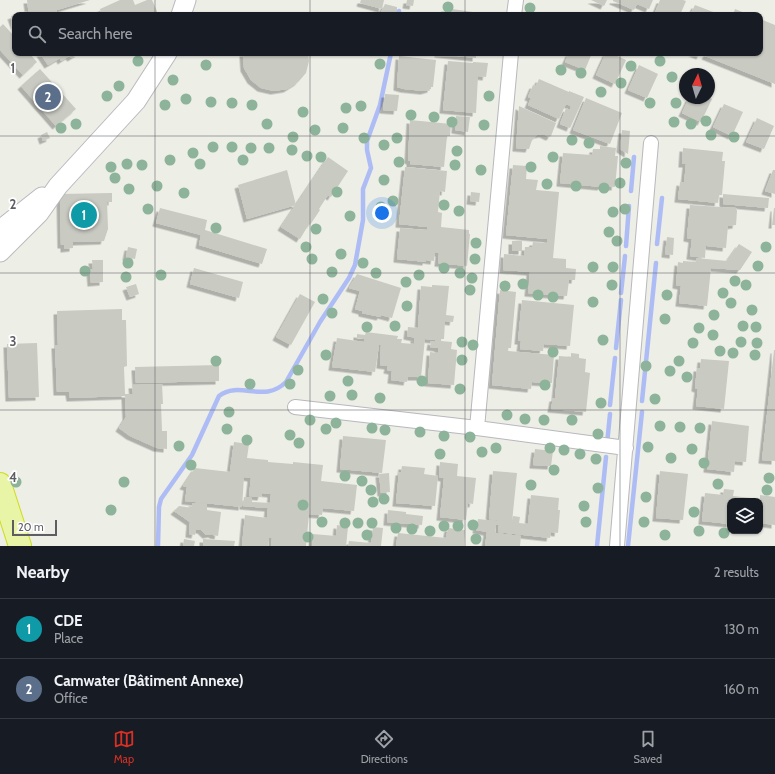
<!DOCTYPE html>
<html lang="en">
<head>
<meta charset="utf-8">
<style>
  :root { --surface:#171b24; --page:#20242c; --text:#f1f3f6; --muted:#9ea1a6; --line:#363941; --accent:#d93025 }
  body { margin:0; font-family:Cabin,sans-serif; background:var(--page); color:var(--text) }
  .controls { position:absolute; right:12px; bottom:12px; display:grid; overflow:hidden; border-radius:8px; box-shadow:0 1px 3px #0004 }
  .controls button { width:36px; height:36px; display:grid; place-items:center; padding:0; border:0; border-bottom:1px solid var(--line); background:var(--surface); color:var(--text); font:20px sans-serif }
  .compass { position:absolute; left:679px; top:68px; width:36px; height:36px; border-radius:50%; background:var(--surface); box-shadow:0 1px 3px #0004; rotate:5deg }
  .scale { position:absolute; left:12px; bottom:10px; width:45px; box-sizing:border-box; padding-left:4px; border:2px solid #5d5e64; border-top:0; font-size:11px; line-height:14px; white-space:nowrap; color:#5d5e64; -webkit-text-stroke:3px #fff; paint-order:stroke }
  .you { position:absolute; left:382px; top:213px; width:14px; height:14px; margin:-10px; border:3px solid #fff; border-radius:50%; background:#1a73e8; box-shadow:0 0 0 6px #1a73e833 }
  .badge { display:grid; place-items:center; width:26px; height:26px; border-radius:50%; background:var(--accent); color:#fff; font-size:13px; font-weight:700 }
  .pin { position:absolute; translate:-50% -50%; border:2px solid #fff; box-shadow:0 1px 4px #0006 }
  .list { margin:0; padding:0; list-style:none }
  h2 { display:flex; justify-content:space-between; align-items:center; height:52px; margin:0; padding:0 16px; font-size:17px }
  h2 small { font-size:13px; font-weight:400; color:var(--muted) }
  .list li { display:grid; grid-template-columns:26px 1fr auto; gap:12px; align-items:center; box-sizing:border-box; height:60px; padding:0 16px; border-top:1px solid var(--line) }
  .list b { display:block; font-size:15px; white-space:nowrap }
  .list p { margin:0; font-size:13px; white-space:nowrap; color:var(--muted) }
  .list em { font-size:13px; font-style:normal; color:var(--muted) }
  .icon { flex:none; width:22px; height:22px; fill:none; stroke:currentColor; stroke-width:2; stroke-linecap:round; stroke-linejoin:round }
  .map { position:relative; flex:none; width:775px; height:546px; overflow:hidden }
  .search { position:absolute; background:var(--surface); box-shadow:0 1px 3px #0004; left:12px; right:12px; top:12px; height:44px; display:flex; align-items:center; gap:10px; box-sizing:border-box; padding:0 14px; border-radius:8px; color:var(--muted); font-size:15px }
  .sheet { height:172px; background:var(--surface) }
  nav { display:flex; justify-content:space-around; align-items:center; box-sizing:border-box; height:56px; border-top:1px solid var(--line); background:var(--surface); font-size:11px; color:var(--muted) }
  nav a { display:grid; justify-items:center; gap:2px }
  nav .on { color:var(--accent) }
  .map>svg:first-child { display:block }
</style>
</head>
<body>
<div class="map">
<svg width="775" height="546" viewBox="0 0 775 546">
  <defs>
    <filter id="shadow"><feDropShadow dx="-3.5" dy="3.5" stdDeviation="0" flood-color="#0004"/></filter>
  </defs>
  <rect width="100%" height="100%" fill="#edeee6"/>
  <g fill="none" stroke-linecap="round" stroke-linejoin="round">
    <!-- stream -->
    <path stroke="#aebcf6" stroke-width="4.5" d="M 398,15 L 399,11
      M 631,191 L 634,157
      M 657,244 L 662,198
      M 626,246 L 629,206
      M 621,293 L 625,256
      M 616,348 L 621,300
      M 642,401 L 656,263
      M 610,405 L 615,358
      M 607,444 L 610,414
      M 158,546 L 159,507 L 161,499 L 192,455 L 219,396 C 240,380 264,404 286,382 L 320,322 L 349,278 L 355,265 L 363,220 L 363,189 L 371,168 L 367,150 L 367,141 L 380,105 L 391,53
      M 597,546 L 606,457
      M 628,546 L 642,412"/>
  </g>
  <!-- building -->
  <path fill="#c9cac2" filter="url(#shadow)" d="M 27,0 L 90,0 L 57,10 L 57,15 L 29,15 Z
    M 120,0 L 133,0 L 135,5 L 147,0 L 152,0 L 157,11 L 157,15 L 112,15 L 115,14 L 114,12 L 102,15 L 100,9 Z
    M 361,0 L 384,0 L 382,9 L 360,3 Z
    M 407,0 L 414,0 L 413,6 L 406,5 Z
    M 591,0 L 607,0 L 604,6 Z
    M 613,0 L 653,0 L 649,9 L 637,4 L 634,10 L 613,1 Z
    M 660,0 L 683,0 L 686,1 L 680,15 L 654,15 Z
    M 385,4 L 397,7 L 397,15 L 380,14 Z
    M 695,5 L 721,15 L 690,15 Z
    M 445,8 L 480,13 L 480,15 L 444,15 Z
    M 735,9 L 750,15 L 733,15 Z
    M 26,11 L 27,15 L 15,15 L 15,27 L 11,16 Z
    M 760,19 L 775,25 L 775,84 L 705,56 L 707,53 L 760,53 Z
    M 3,24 L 15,37 L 15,53 L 29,53 L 37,62 L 23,75 L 0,50 L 0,27 Z
    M 40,53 L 79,53 L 71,58 L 69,56 L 61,61 L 60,58 L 48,65 Z
    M 243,53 L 308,53 L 309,61 L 306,73 L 298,82 L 287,89 L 274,91 L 261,88 L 251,80 L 244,68 Z
    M 438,53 L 476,53 L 476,58 L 438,54 Z
    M 569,53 L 592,53 L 585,70 L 565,62 Z
    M 606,53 L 611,53 L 626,60 L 615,84 L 596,75 Z
    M 692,53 L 701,53 L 700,56 Z
    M 399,56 L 436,60 L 433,87 L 431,87 L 431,89 L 424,91 L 404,89 L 397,87 Z
    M 448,61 L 473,63 L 473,62 L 488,63 L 486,77 L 478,76 L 476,113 L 443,110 Z
    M 639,65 L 658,74 L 647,98 L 628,90 Z
    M 40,69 L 76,109 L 56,126 L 21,86 Z
    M 539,79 L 569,92 L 569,91 L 584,97 L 570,128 L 560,124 L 566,108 L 570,110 L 571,106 L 566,104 L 559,119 L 528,105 L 531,98 L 528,97 L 533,85 L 536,86 Z
    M 385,94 L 399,95 L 397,111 L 383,110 Z
    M 709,97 L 712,99 L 701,122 L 682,113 L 689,98 Z
    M 586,98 L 622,113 L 610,144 L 573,130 Z
    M 724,104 L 743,112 L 732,136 L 713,127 Z
    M 519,106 L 556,123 L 551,136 L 549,137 L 543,134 L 537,135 L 532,140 L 529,149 L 516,148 Z
    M 456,116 L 470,117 L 468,132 L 455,130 Z
    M 757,118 L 774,126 L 764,149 L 746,142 Z
    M 410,120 L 451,124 L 450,136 L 447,136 L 444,167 L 410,164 L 410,161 L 408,160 Z
    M 622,130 L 630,131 L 628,154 L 620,149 Z
    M 47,132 L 50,138 L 43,141 L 41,135 Z
    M 600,146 L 616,148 L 615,156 L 618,156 L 615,187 L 601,186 L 601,187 L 560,183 L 563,153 L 592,155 L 593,149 L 600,149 Z
    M 683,148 L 723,152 L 722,161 L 725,161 L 722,195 L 719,195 L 718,203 L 678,199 L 680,182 L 684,183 L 686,164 L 682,164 Z
    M 328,157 L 348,171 L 331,197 L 328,195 L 319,209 L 320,210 L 310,225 L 309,224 L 300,239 L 281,227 Z
    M 513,165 L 527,166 L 526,179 L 538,180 L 536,190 L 559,192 L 553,258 L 566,259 L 566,268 L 576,269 L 575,280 L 569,280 L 567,296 L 528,293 L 530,272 L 503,270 L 504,254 L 524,256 L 525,247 L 532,247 L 533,242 L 547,243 L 547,239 L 506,235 Z
    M 405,167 L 447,171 L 445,192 L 440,191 L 438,212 L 442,213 L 441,227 L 469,230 L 469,234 L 470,234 L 467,266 L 438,263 L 439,253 L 435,252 L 434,261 L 426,260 L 426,262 L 397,259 L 400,228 L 427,230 L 427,227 L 399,224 Z
    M 287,170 L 296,205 L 247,219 L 238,185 Z
    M 773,170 L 775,170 L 775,194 L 765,191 Z
    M 471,192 L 480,193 L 479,202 L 470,201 Z
    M 112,193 L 112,202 L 107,202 L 108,229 L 104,241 L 73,242 L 73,248 L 64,249 L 64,245 L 61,245 L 60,194 Z
    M 723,194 L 769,198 L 768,208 L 723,204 Z
    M 690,205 L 736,208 L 737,211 L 736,225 L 728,226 L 726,248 L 707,246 L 706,243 L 705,258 L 690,256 L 692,239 L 687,238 Z
    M 160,208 L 207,220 L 205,230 L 267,249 L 262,264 L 199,245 L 201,235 L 156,223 Z
    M 774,208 L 775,208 L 775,225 L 772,225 Z
    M 667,237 L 674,238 L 673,255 L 665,254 Z
    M 512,241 L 522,241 L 522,251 L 512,251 Z
    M 739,244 L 752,252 L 740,270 L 711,268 L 707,306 L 679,303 L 681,286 L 676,285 L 678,262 L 683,263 L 683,261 L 696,262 L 696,258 L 727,261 Z
    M 128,247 L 137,249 L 135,259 L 126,257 Z
    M 92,260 L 103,260 L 103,282 L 91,283 L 90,269 L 93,269 Z
    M 194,268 L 243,282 L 239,298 L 190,284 Z
    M 357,274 L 401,288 L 392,318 L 381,315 L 380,317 L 362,313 L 362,311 L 355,309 L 360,291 L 349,288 Z
    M 136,284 L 139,294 L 130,297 L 126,287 Z
    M 432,285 L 449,286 L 446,315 L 454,316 L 453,322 L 445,321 L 444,339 L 441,339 L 441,341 L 452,342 L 451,349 L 457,350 L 454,385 L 428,383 L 430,352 L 438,353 L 438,348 L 430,347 L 431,341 L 435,342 L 435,340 L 416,338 L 407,336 L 408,327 L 418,328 L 421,286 L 432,287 Z
    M 500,290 L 516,292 L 511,348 L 508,348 L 508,351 L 554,355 L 552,383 L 532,382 L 531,389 L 492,385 Z
    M 300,294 L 315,302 L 291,345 L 276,337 Z
    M 522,300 L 574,305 L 570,346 L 544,344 L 543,351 L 520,349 L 521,341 L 518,341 Z
    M 122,309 L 122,320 L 126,320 L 127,366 L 124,367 L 125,394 L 133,394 L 132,385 L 162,384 L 163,404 L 161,404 L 162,431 L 167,431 L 167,449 L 157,448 L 130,436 L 119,428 L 126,417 L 125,396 L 70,398 L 69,392 L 57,392 L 55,345 L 58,345 L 57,311 Z
    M 366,332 L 398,336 L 397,339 L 402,339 L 401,343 L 414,344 L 414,338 L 425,339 L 421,377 L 408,377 L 407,382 L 391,380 L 392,371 L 387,370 L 388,366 L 380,365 L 381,345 L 379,345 L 375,372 L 332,367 L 337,338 L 364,342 L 365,339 L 357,338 L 357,334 L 365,335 Z
    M 37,343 L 39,397 L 9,398 L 7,344 Z
    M 774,350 L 775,350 L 775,461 L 762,460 Z
    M 571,353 L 579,354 L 579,358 L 586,359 L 585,372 L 590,373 L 586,412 L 551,409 L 553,398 L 555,398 L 559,356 L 571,357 Z
    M 701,359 L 729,361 L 724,409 L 696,406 L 698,389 L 695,388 L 697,368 L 700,368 Z
    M 219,365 L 219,381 L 136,383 L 135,367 Z
    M 712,421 L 749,426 L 746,462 L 735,461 L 734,472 L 707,469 Z
    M 343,436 L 386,440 L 382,473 L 340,469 Z
    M 234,442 L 249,444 L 247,458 L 268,460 L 268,462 L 293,464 L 293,462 L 323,465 L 321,481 L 357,485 L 354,511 L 323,508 L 322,515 L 309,514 L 306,546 L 271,546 L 272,538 L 269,538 L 268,546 L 242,546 L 245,515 L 267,518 L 268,508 L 243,506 L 244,497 L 252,498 L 252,502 L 270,503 L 271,494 L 262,493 L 261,497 L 249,496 L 251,478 L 244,477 L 242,507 L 185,501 L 187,487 L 183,486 L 195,468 L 230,472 Z
    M 535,449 L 553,451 L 551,466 L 533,465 Z
    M 440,462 L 458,464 L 457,476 L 476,478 L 473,504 L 468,503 L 466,520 L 440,517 L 444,478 L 439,477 Z
    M 402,466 L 425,468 L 424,474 L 438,476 L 435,506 L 396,503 L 399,472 L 401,472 Z
    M 493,471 L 517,473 L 512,522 L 513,516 L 520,517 L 519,523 L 528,524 L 531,495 L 559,498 L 558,510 L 560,510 L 558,533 L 551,532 L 550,538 L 498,532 L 499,525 L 496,525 L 495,533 L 521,536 L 520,546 L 485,546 L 487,532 L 476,530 L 478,519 L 497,521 L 497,520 L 489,519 Z
    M 660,471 L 688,474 L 683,520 L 656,518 Z
    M 389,473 L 390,492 L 381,493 L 379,474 Z
    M 724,489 L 734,490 L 733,496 L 751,498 L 751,501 L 730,501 L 730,524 L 702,521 L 705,493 L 723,495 Z
    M 760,495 L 775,497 L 775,525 L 760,523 Z
    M 192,503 L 207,504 L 207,510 L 221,512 L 218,536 L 213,535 L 212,534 L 206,535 L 201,530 L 196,530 L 195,535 L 189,534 L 190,522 L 174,511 L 179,506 L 192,508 Z
    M 388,510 L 406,512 L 406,514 L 423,516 L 422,525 L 387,522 Z
    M 337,525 L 348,527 L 346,546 L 312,546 L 313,534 L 336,536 Z
    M 373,527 L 383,528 L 381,546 L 348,546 L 349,541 L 371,543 Z
    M 448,528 L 465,530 L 464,546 L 396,546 L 398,533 L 446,538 Z
    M 184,539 L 195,541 L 194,546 L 183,546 Z
    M 203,539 L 235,541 L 234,546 L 203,546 Z"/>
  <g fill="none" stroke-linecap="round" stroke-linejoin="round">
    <!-- minor casing -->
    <g stroke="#b8b8be" stroke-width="16">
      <path id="minor" d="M 514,15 L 516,0
        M 295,407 L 477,428 L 626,448
        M 477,428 L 511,53
        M 617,546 L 651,143"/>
    </g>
    <!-- secondary casing -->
    <g stroke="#b9b9c0" stroke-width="21">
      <path id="secondary" d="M 181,15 L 186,0
        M 0,230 L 42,197
        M 0,252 L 39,213 L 58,186 L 136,101 L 167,53"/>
    </g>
    <!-- trunk casing -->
    <g stroke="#d0dc18" stroke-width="24">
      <path id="trunk" d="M 0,484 L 20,546"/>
    </g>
    <!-- minor -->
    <use href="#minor" stroke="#fff" stroke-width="14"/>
    <!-- secondary -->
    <use href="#secondary" stroke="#fff" stroke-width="19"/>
    <!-- trunk -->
    <use href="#trunk" stroke="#e8f4a6" stroke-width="22"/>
  </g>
  <!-- trees -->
  <g fill="#8db39a">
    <circle cx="448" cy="7" r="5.5"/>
    <circle cx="530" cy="8" r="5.5"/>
    <circle cx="138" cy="61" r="5.5"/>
    <circle cx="660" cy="61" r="5.5"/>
    <circle cx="380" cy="64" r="5.5"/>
    <circle cx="206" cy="65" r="5.5"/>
    <circle cx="631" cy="66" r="5.5"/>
    <circle cx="561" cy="70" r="5.5"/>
    <circle cx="581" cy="73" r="5.5"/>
    <circle cx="672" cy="77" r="5.5"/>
    <circle cx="173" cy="80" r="5.5"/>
    <circle cx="621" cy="83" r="5.5"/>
    <circle cx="119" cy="86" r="5.5"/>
    <circle cx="601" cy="92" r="5.5"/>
    <circle cx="107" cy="96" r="5.5"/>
    <circle cx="489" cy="96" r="5.5"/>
    <circle cx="186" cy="99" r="5.5"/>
    <circle cx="211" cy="102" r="5.5"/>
    <circle cx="232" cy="103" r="5.5"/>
    <circle cx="650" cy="103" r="5.5"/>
    <circle cx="676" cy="103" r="5.5"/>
    <circle cx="165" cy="105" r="5.5"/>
    <circle cx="252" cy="105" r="5.5"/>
    <circle cx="361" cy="106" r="5.5"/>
    <circle cx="346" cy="108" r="5.5"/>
    <circle cx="303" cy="112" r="5.5"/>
    <circle cx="411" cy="115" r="5.5"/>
    <circle cx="434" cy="117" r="5.5"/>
    <circle cx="706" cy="121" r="5.5"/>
    <circle cx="452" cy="122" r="5.5"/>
    <circle cx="674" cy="122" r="5.5"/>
    <circle cx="76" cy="124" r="5.5"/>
    <circle cx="267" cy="124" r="5.5"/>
    <circle cx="691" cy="124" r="5.5"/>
    <circle cx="484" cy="125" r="5.5"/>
    <circle cx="61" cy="128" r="5.5"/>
    <circle cx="343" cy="128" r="5.5"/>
    <circle cx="315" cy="130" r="5.5"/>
    <circle cx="711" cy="135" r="5.5"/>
    <circle cx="293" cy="137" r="5.5"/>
    <circle cx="734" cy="137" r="5.5"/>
    <circle cx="364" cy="138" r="5.5"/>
    <circle cx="397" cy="138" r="5.5"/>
    <circle cx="572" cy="140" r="5.5"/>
    <circle cx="589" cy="143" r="5.5"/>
    <circle cx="384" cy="145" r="5.5"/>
    <circle cx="213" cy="147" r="5.5"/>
    <circle cx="232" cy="147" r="5.5"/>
    <circle cx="251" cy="148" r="5.5"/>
    <circle cx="269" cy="148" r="5.5"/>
    <circle cx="292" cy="150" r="5.5"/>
    <circle cx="457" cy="151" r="5.5"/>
    <circle cx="193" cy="153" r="5.5"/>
    <circle cx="307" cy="156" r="5.5"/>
    <circle cx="321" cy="157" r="5.5"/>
    <circle cx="553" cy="157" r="5.5"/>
    <circle cx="170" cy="160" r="5.5"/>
    <circle cx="243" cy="160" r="5.5"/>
    <circle cx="399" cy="162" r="5.5"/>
    <circle cx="626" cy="163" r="5.5"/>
    <circle cx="127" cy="164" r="5.5"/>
    <circle cx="200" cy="164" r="5.5"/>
    <circle cx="142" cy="165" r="5.5"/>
    <circle cx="455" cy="165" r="5.5"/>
    <circle cx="111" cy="167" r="5.5"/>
    <circle cx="531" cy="167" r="5.5"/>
    <circle cx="481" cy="170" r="5.5"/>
    <circle cx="115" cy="178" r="5.5"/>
    <circle cx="384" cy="180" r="5.5"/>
    <circle cx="620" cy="183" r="5.5"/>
    <circle cx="547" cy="184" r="5.5"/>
    <circle cx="157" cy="186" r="5.5"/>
    <circle cx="576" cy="186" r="5.5"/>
    <circle cx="604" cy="188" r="5.5"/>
    <circle cx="129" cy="189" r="5.5"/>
    <circle cx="337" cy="192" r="5.5"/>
    <circle cx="184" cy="193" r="5.5"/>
    <circle cx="393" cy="201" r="5.5"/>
    <circle cx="444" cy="205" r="5.5"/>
    <circle cx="381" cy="207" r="5.5"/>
    <circle cx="148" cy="209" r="5.5"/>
    <circle cx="625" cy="209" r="5.5"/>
    <circle cx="459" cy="211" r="5.5"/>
    <circle cx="613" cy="212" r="5.5"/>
    <circle cx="350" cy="216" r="5.5"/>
    <circle cx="216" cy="228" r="5.5"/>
    <circle cx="316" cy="229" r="5.5"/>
    <circle cx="609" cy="232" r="5.5"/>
    <circle cx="617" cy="241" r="5.5"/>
    <circle cx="476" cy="243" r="5.5"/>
    <circle cx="306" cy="247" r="5.5"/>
    <circle cx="766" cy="247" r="5.5"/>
    <circle cx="341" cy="254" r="5.5"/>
    <circle cx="312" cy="259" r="5.5"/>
    <circle cx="475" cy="259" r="5.5"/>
    <circle cx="128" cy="263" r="5.5"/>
    <circle cx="363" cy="263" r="5.5"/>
    <circle cx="758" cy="266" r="5.5"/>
    <circle cx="593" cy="267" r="5.5"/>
    <circle cx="613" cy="267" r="5.5"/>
    <circle cx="444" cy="268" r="5.5"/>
    <circle cx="85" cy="271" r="5.5"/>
    <circle cx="332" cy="272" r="5.5"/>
    <circle cx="376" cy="273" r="5.5"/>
    <circle cx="460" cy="273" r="5.5"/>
    <circle cx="161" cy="275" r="5.5"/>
    <circle cx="419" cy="275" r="5.5"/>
    <circle cx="126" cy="277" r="5.5"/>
    <circle cx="472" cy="278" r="5.5"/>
    <circle cx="735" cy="281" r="5.5"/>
    <circle cx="406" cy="282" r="5.5"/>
    <circle cx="523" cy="284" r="5.5"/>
    <circle cx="612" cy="285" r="5.5"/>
    <circle cx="746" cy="285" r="5.5"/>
    <circle cx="505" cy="286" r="5.5"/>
    <circle cx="470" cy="290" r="5.5"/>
    <circle cx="723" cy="293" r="5.5"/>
    <circle cx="538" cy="295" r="5.5"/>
    <circle cx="667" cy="295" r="5.5"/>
    <circle cx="553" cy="297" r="5.5"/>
    <circle cx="323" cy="299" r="5.5"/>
    <circle cx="593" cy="302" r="5.5"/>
    <circle cx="731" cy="303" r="5.5"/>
    <circle cx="407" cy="306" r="5.5"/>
    <circle cx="752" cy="310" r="5.5"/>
    <circle cx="332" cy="313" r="5.5"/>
    <circle cx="714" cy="315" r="5.5"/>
    <circle cx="665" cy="319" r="5.5"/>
    <circle cx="395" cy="326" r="5.5"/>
    <circle cx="743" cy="326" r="5.5"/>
    <circle cx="367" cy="327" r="5.5"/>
    <circle cx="756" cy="327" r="5.5"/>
    <circle cx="699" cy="328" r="5.5"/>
    <circle cx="713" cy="335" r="5.5"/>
    <circle cx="603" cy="340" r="5.5"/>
    <circle cx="462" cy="342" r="5.5"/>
    <circle cx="741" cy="342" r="5.5"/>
    <circle cx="693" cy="343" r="5.5"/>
    <circle cx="757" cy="343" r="5.5"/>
    <circle cx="473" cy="345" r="5.5"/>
    <circle cx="720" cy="351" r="5.5"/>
    <circle cx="553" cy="352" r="5.5"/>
    <circle cx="733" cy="353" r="5.5"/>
    <circle cx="326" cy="355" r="5.5"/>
    <circle cx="755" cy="355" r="5.5"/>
    <circle cx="462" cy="360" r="5.5"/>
    <circle cx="216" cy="361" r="5.5"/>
    <circle cx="679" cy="361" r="5.5"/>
    <circle cx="646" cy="366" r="5.5"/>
    <circle cx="298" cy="370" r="5.5"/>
    <circle cx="670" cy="371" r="5.5"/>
    <circle cx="687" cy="377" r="5.5"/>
    <circle cx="348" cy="381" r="5.5"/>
    <circle cx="422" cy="381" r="5.5"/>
    <circle cx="250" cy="384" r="5.5"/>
    <circle cx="290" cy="384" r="5.5"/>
    <circle cx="545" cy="385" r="5.5"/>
    <circle cx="460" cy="389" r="5.5"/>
    <circle cx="352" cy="395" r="5.5"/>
    <circle cx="330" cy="396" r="5.5"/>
    <circle cx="380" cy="398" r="5.5"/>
    <circle cx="655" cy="399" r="5.5"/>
    <circle cx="601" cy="403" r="5.5"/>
    <circle cx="229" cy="412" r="5.5"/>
    <circle cx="507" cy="415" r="5.5"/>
    <circle cx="525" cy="419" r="5.5"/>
    <circle cx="310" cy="420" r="5.5"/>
    <circle cx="544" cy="420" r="5.5"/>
    <circle cx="572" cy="420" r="5.5"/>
    <circle cx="336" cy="423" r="5.5"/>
    <circle cx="660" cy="426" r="5.5"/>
    <circle cx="680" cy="427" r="5.5"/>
    <circle cx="372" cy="428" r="5.5"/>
    <circle cx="700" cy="428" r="5.5"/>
    <circle cx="227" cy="429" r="5.5"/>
    <circle cx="326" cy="429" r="5.5"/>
    <circle cx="385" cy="430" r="5.5"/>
    <circle cx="420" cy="432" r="5.5"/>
    <circle cx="598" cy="434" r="5.5"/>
    <circle cx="290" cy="435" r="5.5"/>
    <circle cx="444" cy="436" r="5.5"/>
    <circle cx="470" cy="437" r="5.5"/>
    <circle cx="247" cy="440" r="5.5"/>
    <circle cx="299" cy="443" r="5.5"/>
    <circle cx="179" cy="446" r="5.5"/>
    <circle cx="648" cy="447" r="5.5"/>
    <circle cx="496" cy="448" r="5.5"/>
    <circle cx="550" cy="448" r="5.5"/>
    <circle cx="692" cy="449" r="5.5"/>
    <circle cx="564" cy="450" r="5.5"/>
    <circle cx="482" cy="452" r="5.5"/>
    <circle cx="440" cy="454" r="5.5"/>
    <circle cx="580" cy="454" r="5.5"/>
    <circle cx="671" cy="458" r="5.5"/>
    <circle cx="596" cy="459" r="5.5"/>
    <circle cx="704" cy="463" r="5.5"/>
    <circle cx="191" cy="465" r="5.5"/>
    <circle cx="554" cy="470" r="5.5"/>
    <circle cx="345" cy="476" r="5.5"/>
    <circle cx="769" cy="478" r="5.5"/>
    <circle cx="362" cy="481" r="5.5"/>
    <circle cx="16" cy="482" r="5.5"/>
    <circle cx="124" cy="482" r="5.5"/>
    <circle cx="718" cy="484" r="5.5"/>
    <circle cx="531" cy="485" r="5.5"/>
    <circle cx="598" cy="488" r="5.5"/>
    <circle cx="371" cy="490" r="5.5"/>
    <circle cx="767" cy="490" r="5.5"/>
    <circle cx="646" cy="497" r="5.5"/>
    <circle cx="384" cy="499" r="5.5"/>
    <circle cx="373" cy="502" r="5.5"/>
    <circle cx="303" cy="505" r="5.5"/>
    <circle cx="584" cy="506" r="5.5"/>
    <circle cx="111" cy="510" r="5.5"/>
    <circle cx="694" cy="512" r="5.5"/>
    <circle cx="322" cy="522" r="5.5"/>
    <circle cx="586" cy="522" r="5.5"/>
    <circle cx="644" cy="522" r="5.5"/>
    <circle cx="345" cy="523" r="5.5"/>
    <circle cx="358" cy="523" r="5.5"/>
    <circle cx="372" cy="523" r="5.5"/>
    <circle cx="473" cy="525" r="5.5"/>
    <circle cx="444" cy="526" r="5.5"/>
    <circle cx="458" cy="526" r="5.5"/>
    <circle cx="396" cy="528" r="5.5"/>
    <circle cx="412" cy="529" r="5.5"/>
    <circle cx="430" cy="531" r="5.5"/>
    <circle cx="699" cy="531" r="5.5"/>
    <circle cx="724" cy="533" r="5.5"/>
    <circle cx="367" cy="535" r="5.5"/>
    <circle cx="665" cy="535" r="5.5"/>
    <circle cx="308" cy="537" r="5.5"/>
    <circle cx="476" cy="539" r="5.5"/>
  </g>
  <!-- grid -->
  <path fill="none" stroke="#5d5e64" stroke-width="1" stroke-opacity="0.55" d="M 155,0 L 155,15M 310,0 L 310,15M 465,0 L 465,15M 620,0 L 620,15M 155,53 L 155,546M 310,53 L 310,546M 465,53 L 465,546M 620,53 L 620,546M 0,136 L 775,136M 0,273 L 775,273M 0,410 L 775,410"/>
  <g font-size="13" text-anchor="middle" font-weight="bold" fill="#5d5e64" stroke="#fff" stroke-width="3.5" stroke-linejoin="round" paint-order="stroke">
    <text x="13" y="73">1</text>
    <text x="13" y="209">2</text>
    <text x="13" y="346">3</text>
    <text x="13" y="482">4</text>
  </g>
</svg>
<div class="controls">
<button><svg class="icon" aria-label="layers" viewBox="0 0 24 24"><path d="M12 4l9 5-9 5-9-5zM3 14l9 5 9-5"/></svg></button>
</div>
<svg class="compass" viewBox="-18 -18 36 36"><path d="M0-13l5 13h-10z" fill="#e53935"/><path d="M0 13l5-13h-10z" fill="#9ea1a6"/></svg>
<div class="scale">20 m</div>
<div class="you"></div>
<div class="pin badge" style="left:84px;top:215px;background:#0f9aa8">1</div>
<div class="pin badge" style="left:48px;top:97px;background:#5c6f8a">2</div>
<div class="search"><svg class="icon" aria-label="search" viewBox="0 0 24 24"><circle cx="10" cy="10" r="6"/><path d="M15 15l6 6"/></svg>Search here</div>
</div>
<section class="sheet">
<h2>Nearby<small>2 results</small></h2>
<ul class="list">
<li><span class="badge" style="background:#0f9aa8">1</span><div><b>CDE</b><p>Place</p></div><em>130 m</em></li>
<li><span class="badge" style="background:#5c6f8a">2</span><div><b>Camwater (Bâtiment Annexe)</b><p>Office</p></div><em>160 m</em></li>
</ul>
</section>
<nav>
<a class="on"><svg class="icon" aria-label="map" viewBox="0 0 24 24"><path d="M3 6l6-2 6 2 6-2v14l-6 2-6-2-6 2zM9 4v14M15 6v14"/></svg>Map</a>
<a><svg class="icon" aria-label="directions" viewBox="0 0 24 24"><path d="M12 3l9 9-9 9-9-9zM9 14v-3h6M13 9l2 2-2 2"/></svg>Directions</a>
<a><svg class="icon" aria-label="saved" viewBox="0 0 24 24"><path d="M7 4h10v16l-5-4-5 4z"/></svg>Saved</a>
</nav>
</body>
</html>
